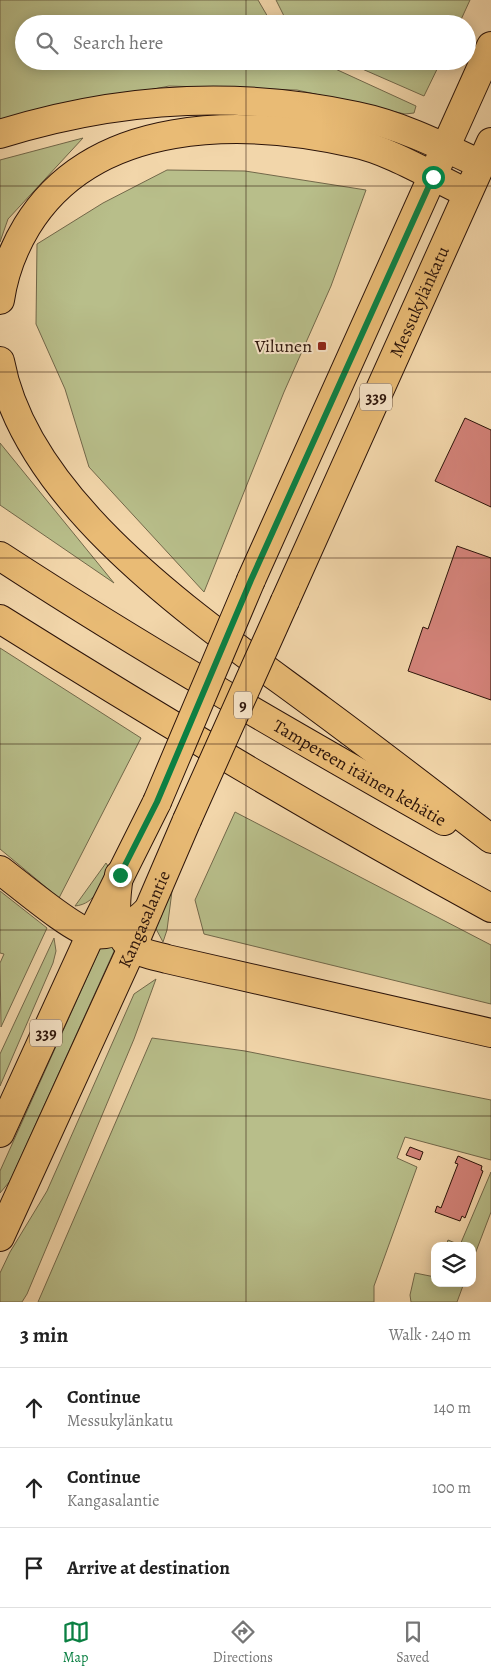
<!DOCTYPE html>
<html lang="en">
<head>
<meta charset="utf-8">
<style>
  :root { --surface:#fff; --page:#f2f2f2; --text:#222; --muted:#767676; --line:#e0e0e0; --accent:#0b8043 }
  body { margin:0; font-family:Alegreya,serif; background:var(--page); color:var(--text) }
  .controls { position:absolute; right:15px; bottom:15px; display:grid; overflow:hidden; border-radius:10px; box-shadow:0 2px 12px #0003 }
  .controls button { width:45px; height:45px; display:grid; place-items:center; padding:0; border:0; border-bottom:1px solid var(--line); background:var(--surface); color:var(--text); font:25px sans-serif }
  .stop { position:absolute; width:15px; height:15px; margin:-11px; border:4px solid #0b8043; border-radius:50%; background:#fff }
  .stop.end { background:#0b8043; border-color:#fff; box-shadow:0 1px 5px #0008 }
  .list { margin:0; padding:0; list-style:none }
  h2 { display:flex; justify-content:space-between; align-items:center; height:65px; margin:0; padding:0 20px; font-size:21px }
  h2 small { font-size:16px; font-weight:400; color:var(--muted) }
  .list li { display:grid; grid-template-columns:32px 1fr auto; gap:15px; align-items:center; box-sizing:border-box; height:80px; padding:0 20px; border-top:1px solid var(--line) }
  .list b { display:block; font-size:19px; white-space:nowrap }
  .list p { margin:0; font-size:16px; white-space:nowrap; color:var(--muted) }
  .list em { font-size:16px; font-style:normal; color:var(--muted) }
  .icon { flex:none; width:28px; height:28px; fill:none; stroke:currentColor; stroke-width:2; stroke-linecap:round; stroke-linejoin:round }
  .map { position:relative; flex:none; width:491px; height:1302px; overflow:hidden }
  .search { position:absolute; background:var(--surface); box-shadow:0 2px 12px #0003; left:15px; right:15px; top:15px; height:55px; display:flex; align-items:center; gap:12px; box-sizing:border-box; padding:0 18px; border-radius:28px; color:var(--muted); font-size:19px }
  .sheet { height:305px; background:var(--surface) }
  nav { display:flex; justify-content:space-around; align-items:center; box-sizing:border-box; height:70px; border-top:1px solid var(--line); background:var(--surface); font-size:14px; color:var(--muted) }
  nav a { display:grid; justify-items:center; gap:2px }
  nav .on { color:var(--accent) }
  .map>svg:first-child { display:block }
</style>
</head>
<body>
<div class="map">
<svg width="491" height="1302" viewBox="0 0 491 1302">
  <rect width="100%" height="100%" fill="#f2d6aa"/>
  <filter id="stains"><feTurbulence type="fractalNoise" baseFrequency=".004" numOctaves="4"/><feColorMatrix values="0 0 0 0 .2 0 0 0 0 .09 0 0 0 0 .02 0 0 0 .5 -.17"/></filter>
  <radialGradient id="worn" r=".72"><stop offset=".6" stop-color="#630" stop-opacity="0"/><stop offset="1" stop-color="#630" stop-opacity=".3"/></radialGradient>
  <!-- green -->
  <path fill="#b8be8a" stroke="#72684a" d="M 0,0 L 258,0 L 272,24 L 24,24 L 24,61 L 318,61 L 416,106 L 414,113 L 405,114 L 297,90 L 169,86 L 0,120 Z
    M 276,0 L 470,0 L 459,24 L 288,24 Z
    M 344,61 L 441,61 L 424,96 Z
    M 83,138 L 8,219 L 0,242 L 0,160 Z
    M 167,170 L 245,171 L 366,190 L 331,286 L 284,392 L 204,592 L 89,467 L 65,389 L 36,324 L 37,244 L 103,203 Z
    M 0,443 L 114,583 L 0,505 Z
    M 0,648 L 141,738 L 59,898 L 0,849 Z
    M 235,812 L 491,945 L 491,1004 L 204,934 L 195,900 Z
    M 106,863 L 109,868 C 101,884 96,904 75,906 Z
    M 0,891 L 47,928 L 1,1027 L 0,963 L 4,954 L 0,953 Z
    M 172,891 L 167,930 L 163,942 L 155,927 Z
    M 109,937 L 115,949 L 10,1181 L 0,1193 L 0,1171 L 102,944 Z
    M 54,938 L 56,951 L 53,963 L 0,1086 L 0,1054 Z
    M 156,979 L 134,1039 L 27,1294 L 22,1302 L 0,1302 L 0,1273 L 10,1252 L 47,1191 L 134,994 Z
    M 152,1038 L 245,1051 L 491,1100 L 491,1160 L 405,1137 L 397,1158 L 417,1167 L 374,1286 L 374,1302 L 38,1302 Z
    M 491,1172 L 491,1212 L 472,1262 L 472,1246 L 446,1246 L 448,1240 L 460,1245 Z
    M 415,1273 L 435,1277 L 435,1283 L 464,1283 L 457,1302 L 411,1302 L 410,1295 Z"/>
  <!-- building -->
  <path fill="#d4837a" stroke="#2b1309" d="M 465,418 L 491,430 L 491,507 L 435,481 Z
    M 457,546 L 491,558 L 491,700 L 408,671 L 423,627 L 428,629 Z
    M 410,1147 L 423,1152 L 420,1160 L 406,1155 Z
    M 458,1156 L 482,1166 L 481,1170 L 483,1171 L 465,1218 L 462,1216 L 460,1221 L 435,1212 L 437,1206 L 441,1208 L 458,1164 L 455,1163 Z"/>
  <g fill="none" stroke-linecap="round" stroke-linejoin="round">
    <!-- primary casing -->
    <g stroke="#2b1309" stroke-width="30">
      <g id="primary">
        <path d="M 251,580 L 491,46"/>
        <path id="s1" d="M 285,601 L 491,142"/>
        <path d="M 0,1133 L 91,934 L 157,802"/>
        <path id="s2" d="M 0,1237 L 132,948 L 187,820"/>
      </g>
    </g>
    <!-- motorway casing -->
    <g stroke="#2b1309" stroke-width="30">
      <g id="motorway">
        <path d="M 0,134 C 116,98 237,90 356,116 C 400,125 440,145 480,164"/>
        <path d="M 0,300 C 4,273 13,249 27,226 C 94,117 242,118 353,143 C 389,150 433,177 467,193"/>
        <path d="M 0,361 C 27,507 207,625 320,709 C 377,751 434,795 491,839"/>
        <path id="s3" d="M 0,556 C 144,650 294,736 444,821"/>
        <path d="M 0,619 C 161,720 324,817 491,908"/>
        <path d="M 0,870 C 19,884 72,930 93,934 C 114,937 134,924 148,910"/>
        <path d="M 119,875 C 116,896 111,931 130,946 C 139,953 156,956 167,959 L 491,1033"/>
      </g>
    </g>
    <!-- primary -->
    <use href="#primary" stroke="#e9bb75" stroke-width="28"/>
    <!-- motorway -->
    <use href="#motorway" stroke="#e9bb75" stroke-width="28"/>
    <!-- primary-bridge casing -->
    <g stroke="#2b1309" stroke-width="30" stroke-linecap="butt">
      <path id="primary-bridge" d="M 157,802 L 251,580
        M 187,820 L 285,601"/>
    </g>
    <!-- primary-bridge -->
    <use href="#primary-bridge" stroke="#e9bb75" stroke-width="28"/>
  </g>
  <g fill="none" stroke-linecap="round" stroke-linejoin="round">
    <!-- route -->
    <path stroke="#0b8043" stroke-width="6" d="M 120,875 L 157,802 L 251,580 L 433,177"/>
  </g>
  <!-- grid -->
  <path fill="none" stroke="#2b1309" stroke-width="1" stroke-opacity="0.55" d="M 246,0 L 246,24M 246,61 L 246,1302M 0,186 L 491,186M 0,372 L 491,372M 0,558 L 491,558M 0,744 L 491,744M 0,930 L 491,930M 0,1116 L 491,1116"/>
  <!-- markers -->
  <rect fill="#8f2418" stroke="#f7e4c8" stroke-width="2" x="317" y="341" width="10" height="10" rx="2.5"/>
  <g text-anchor="middle" stroke-width="4" stroke-linejoin="round" paint-order="stroke">
    <!-- shield labels -->
    <g fill="#f7e4c8" stroke="#685242" stroke-width="1">
      <rect x="360" y="383.5" width="32" height="27" rx="4"/>
      <rect x="234" y="691.5" width="18" height="27" rx="4"/>
      <rect x="30" y="1019.5" width="32" height="27" rx="4"/>
    </g>
    <g font-size="16" font-weight="bold" fill="#2b1309">
      <text x="376" y="403">339</text>
      <text x="243" y="711">9</text>
      <text x="46" y="1039">339</text>
    </g>
    <!-- street labels -->
    <g font-size="18" fill="#2b1309" stroke="#f7e4c8">
      <text dy="6" stroke="none"><textPath href="#s1" startOffset="328">Messukylänkatu</textPath></text>
      <text dy="6" stroke="none"><textPath href="#s3" startOffset="420">Tampereen itäinen kehätie</textPath></text>
      <text dy="6" stroke="none"><textPath href="#s2" startOffset="349">Kangasalantie</textPath></text>
    </g>
    <!-- poi labels -->
    <g font-size="18" fill="#2b1309" stroke="#f7e4c8" text-anchor="end">
      <text x="312" y="352">Vilunen</text>
    </g>
  </g>
  <rect width="100%" height="100%" filter="url(#stains)"/>
  <rect width="100%" height="100%" fill="url(#worn)"/>
</svg>
<div class="controls">
<button><svg class="icon" aria-label="layers" viewBox="0 0 24 24"><path d="M12 4l9 5-9 5-9-5zM3 14l9 5 9-5"/></svg></button>
</div>
<div class="stop" style="left:433px;top:177px"></div>
<div class="stop end" style="left:120px;top:875px"></div>
<div class="search"><svg class="icon" aria-label="search" viewBox="0 0 24 24"><circle cx="10" cy="10" r="6"/><path d="M15 15l6 6"/></svg>Search here</div>
</div>
<section class="sheet">
<h2>3 min<small>Walk · 240 m</small></h2>
<ul class="list">
<li><svg class="icon" aria-label="ahead" viewBox="0 0 24 24"><path d="M12 20V5M6 11l6-6 6 6"/></svg><div><b>Continue</b><p>Messukylänkatu</p></div><em>140 m</em></li>
<li><svg class="icon" aria-label="ahead" viewBox="0 0 24 24"><path d="M12 20V5M6 11l6-6 6 6"/></svg><div><b>Continue</b><p>Kangasalantie</p></div><em>100 m</em></li>
<li><svg class="icon" aria-label="arrive" viewBox="0 0 24 24"><path d="M6 21V4h12l-3 4 3 4H6"/></svg><div><b>Arrive at destination</b></div></li>
</ul>
</section>
<nav>
<a class="on"><svg class="icon" aria-label="map" viewBox="0 0 24 24"><path d="M3 6l6-2 6 2 6-2v14l-6 2-6-2-6 2zM9 4v14M15 6v14"/></svg>Map</a>
<a><svg class="icon" aria-label="directions" viewBox="0 0 24 24"><path d="M12 3l9 9-9 9-9-9zM9 14v-3h6M13 9l2 2-2 2"/></svg>Directions</a>
<a><svg class="icon" aria-label="saved" viewBox="0 0 24 24"><path d="M7 4h10v16l-5-4-5 4z"/></svg>Saved</a>
</nav>
</body>
</html>
